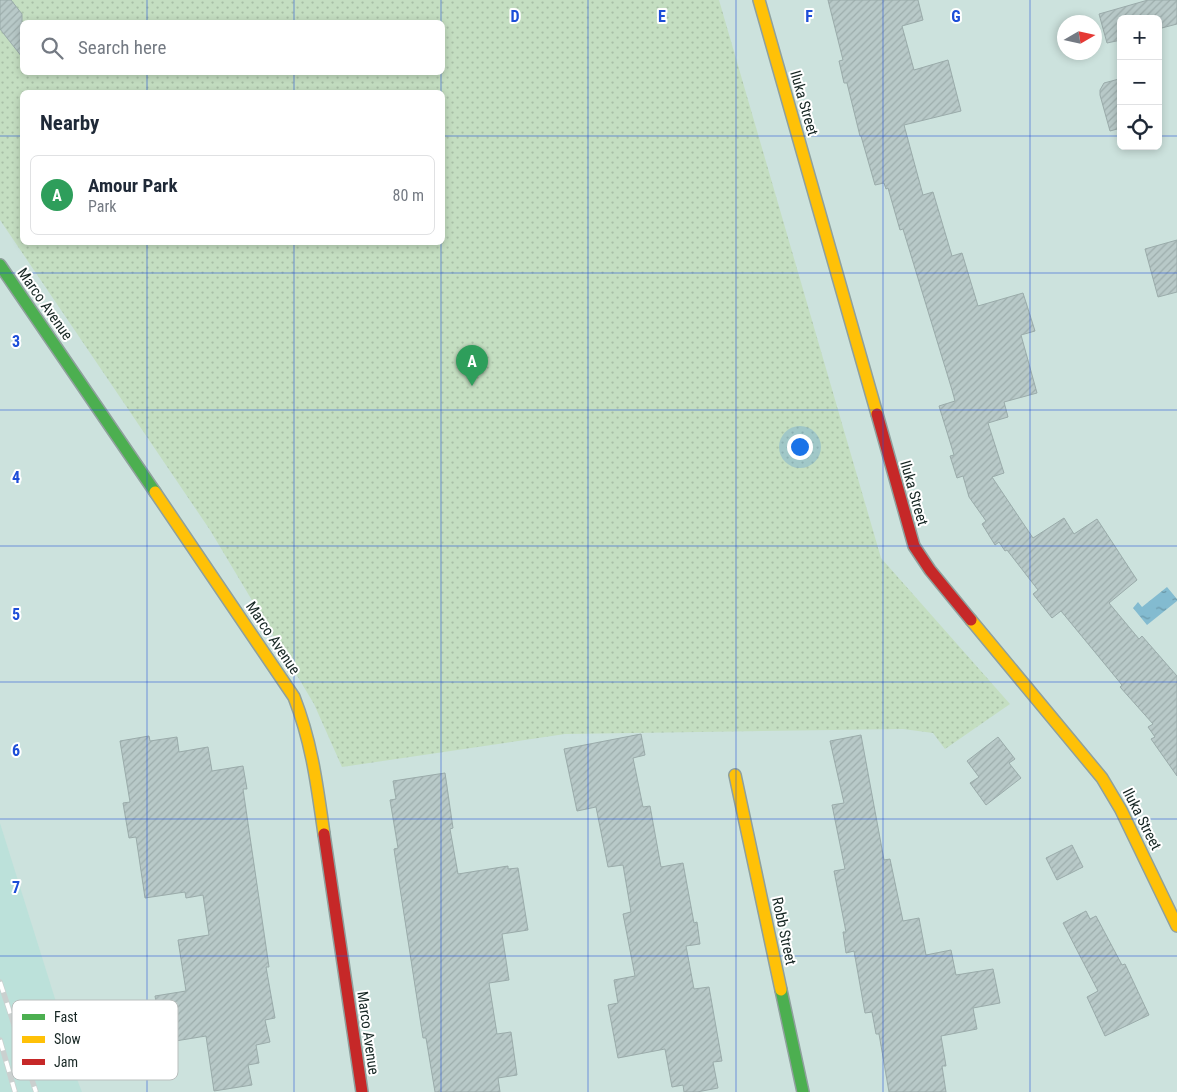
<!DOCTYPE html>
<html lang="en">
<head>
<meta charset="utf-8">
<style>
  :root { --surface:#fff; --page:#f6f6f7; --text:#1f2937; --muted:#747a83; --line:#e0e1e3; --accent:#b45309 }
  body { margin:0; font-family:"Roboto Condensed",sans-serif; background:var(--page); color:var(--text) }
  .controls { position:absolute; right:15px; top:15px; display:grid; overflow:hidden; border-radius:8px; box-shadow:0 2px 8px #0003 }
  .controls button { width:45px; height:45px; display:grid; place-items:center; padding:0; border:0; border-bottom:1px solid var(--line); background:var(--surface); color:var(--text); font:25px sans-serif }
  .compass { position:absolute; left:1057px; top:15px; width:45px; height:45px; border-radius:50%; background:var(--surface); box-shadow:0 2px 8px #0003; rotate:81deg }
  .you { position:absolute; left:799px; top:446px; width:18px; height:18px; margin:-12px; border:4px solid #fff; border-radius:50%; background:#1a73e8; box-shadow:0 0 0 8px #1a73e833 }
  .badge { display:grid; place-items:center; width:32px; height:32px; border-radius:50%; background:var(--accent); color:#fff; font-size:16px; font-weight:700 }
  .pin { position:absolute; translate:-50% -41px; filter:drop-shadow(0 1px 2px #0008) }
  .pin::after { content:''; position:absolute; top:26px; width:18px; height:15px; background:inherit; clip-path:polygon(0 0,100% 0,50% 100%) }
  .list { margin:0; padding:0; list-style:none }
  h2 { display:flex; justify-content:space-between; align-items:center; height:65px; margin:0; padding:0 20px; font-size:21px }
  h2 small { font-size:16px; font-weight:400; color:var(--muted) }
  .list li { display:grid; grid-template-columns:32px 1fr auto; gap:15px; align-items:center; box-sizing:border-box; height:80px; margin:0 10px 10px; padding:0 10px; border:1px solid var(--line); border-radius:8px }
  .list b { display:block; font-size:19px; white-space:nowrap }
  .list p { margin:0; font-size:16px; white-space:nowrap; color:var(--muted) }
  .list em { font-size:16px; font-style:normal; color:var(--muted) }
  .icon { flex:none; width:28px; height:28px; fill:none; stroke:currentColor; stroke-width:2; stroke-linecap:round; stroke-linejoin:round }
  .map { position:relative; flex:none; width:1177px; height:1092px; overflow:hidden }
  .search { position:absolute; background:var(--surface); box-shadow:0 2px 8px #0003; left:20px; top:20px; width:425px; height:55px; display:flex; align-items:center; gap:12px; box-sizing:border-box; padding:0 18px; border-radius:8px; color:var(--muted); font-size:19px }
  .panel { position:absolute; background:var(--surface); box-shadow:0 2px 8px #0003; left:20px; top:90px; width:425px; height:155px; border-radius:8px }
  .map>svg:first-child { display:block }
</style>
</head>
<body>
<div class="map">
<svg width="1177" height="1092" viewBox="0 0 1177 1092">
  <defs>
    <pattern id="park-dots" width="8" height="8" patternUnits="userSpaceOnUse" patternTransform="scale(1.25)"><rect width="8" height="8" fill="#c4dec1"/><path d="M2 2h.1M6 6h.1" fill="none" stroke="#a8bea6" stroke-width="1.8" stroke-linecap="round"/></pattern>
    <pattern id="water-ripples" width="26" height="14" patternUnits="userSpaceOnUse" patternTransform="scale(1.25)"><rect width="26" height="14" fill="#83bbd0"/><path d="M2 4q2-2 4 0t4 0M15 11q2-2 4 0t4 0" fill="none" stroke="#6a98a9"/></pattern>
    <pattern id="building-hatch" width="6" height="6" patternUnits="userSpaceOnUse" patternTransform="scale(1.25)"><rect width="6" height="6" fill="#b8c9c8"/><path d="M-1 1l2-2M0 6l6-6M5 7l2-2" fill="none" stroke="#9dadac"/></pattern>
  </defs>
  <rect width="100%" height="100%" fill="#cce2dd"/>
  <!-- built -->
  <path fill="#bce1da" d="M 0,823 L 62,1021 L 65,1044 L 71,1064 L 82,1092 L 0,1092 Z"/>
  <!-- park -->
  <path fill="url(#park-dots)" fill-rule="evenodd" d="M 0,0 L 719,0 L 881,558 L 1010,704 L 945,749 L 933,733 L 903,729 L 565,734 L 342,767 L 314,704 L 210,530 L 0,220 ZM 22,22 L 442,22 L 442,72 L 22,72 ZM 22,92 L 442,92 L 442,242 L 22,242 Z"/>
  <!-- water -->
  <path fill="url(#water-ripples)" d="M 1167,587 L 1177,599 L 1177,601 L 1147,625 L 1133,608 L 1138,602 L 1142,607 Z"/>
  <!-- building -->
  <path fill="url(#building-hatch)" stroke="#9aabaa" d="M 0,0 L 11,0 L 22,14 L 22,57 L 0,29 Z
    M 828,0 L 918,0 L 923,20 L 902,26 L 914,70 L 948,60 L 961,111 L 904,125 L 923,195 L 933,192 L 952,256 L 962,253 L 978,306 L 1023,293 L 1035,331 L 1021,335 L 1037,393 L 1004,402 L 1008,417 L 988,423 L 1004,473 L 992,477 L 1033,538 L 1064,518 L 1074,534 L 1097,519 L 1137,580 L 1109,603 L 1139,639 L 1142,636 L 1177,676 L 1177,776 L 1151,739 L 1155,737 L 1148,727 L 1153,724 L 1120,687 L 1122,685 L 1061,611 L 1052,618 L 1033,594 L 1038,590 L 1007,550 L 1005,551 L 999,542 L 995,545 L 982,524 L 986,521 L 969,497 L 963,476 L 957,478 L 950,456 L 954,455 L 939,406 L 955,401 L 952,390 L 903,229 L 900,230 L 888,188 L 886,189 L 884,183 L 875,185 L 861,136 L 860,136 L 847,83 L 844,83 L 839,61 L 843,60 Z
    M 1148,0 L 1177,0 L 1177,24 L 1158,29 L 1158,19 L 1121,19 L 1121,40 L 1107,43 L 1099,14 Z
    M 1119,79 L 1121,84 L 1121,128 L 1110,131 L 1100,95 L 1100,90 L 1104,83 Z
    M 1177,240 L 1177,292 L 1158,297 L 1145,249 Z
    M 641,734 L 645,755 L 633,758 L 643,807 L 650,806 L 661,867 L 683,863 L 694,923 L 697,922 L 700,944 L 686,946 L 694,989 L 709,987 L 722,1061 L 713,1062 L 718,1088 L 697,1092 L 684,1092 L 683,1085 L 672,1087 L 665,1049 L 618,1058 L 608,1005 L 618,1003 L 614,980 L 635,976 L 623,914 L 631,912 L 623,865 L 608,867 L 596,807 L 577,811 L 564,749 Z
    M 861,735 L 884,860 L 890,859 L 903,921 L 919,918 L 926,955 L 951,950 L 956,975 L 993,969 L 1000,1003 L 973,1008 L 977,1029 L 941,1036 L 946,1066 L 942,1066 L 946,1092 L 889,1092 L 879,1034 L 876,1034 L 872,1012 L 865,1013 L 854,951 L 846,953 L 843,932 L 846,932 L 834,871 L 845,869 L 832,805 L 844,803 L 830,741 Z
    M 149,736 L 150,741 L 177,737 L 179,752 L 208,747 L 212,771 L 243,766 L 247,789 L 243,789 L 269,967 L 266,967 L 275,1018 L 265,1020 L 270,1042 L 256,1045 L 259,1063 L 248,1065 L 252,1085 L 214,1091 L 206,1036 L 163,1043 L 155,996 L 186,991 L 178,940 L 209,935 L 203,895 L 186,898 L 185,892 L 145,898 L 136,837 L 129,838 L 123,803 L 130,802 L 120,741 Z
    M 998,737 L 1015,759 L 1009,763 L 1021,778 L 986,805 L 970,783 L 979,777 L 967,761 Z
    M 445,773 L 453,828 L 450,829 L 458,874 L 508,866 L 508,869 L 518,868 L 528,930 L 502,934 L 509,980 L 489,983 L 497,1034 L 511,1032 L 517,1075 L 498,1078 L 500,1092 L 435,1092 L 426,1038 L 423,1038 L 394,849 L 398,848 L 390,800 L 396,799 L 393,781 Z
    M 1072,845 L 1083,867 L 1057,880 L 1046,858 Z
    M 1086,911 L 1090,919 L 1096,916 L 1122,965 L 1125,964 L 1149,1015 L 1105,1036 L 1087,997 L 1098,991 L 1063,923 Z"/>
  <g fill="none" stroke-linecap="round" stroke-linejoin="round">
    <!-- fast casing -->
    <g stroke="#8fa09d" stroke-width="14">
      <path id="fast" d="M 0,265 L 155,492
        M 781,990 L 803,1092"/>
    </g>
    <!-- slow casing -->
    <g stroke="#8fa09d" stroke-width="14">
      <path id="slow" d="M 759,0 L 877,414
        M 155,492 L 294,697 C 312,743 317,785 324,834
        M 971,620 L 1102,778 L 1121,810 L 1177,926
        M 735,775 L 781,990"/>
    </g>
    <!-- jam casing -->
    <g stroke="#8fa09d" stroke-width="14">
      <path id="jam" d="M 877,414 L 914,546 L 930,570 L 971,620
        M 324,834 L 362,1092"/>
    </g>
    <!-- fast -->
    <use href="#fast" stroke="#4caf50" stroke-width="11"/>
    <!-- slow -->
    <use href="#slow" stroke="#ffc107" stroke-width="11"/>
    <!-- jam -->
    <use href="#jam" stroke="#c62828" stroke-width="11"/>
    <!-- rail casing -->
    <g stroke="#cad0cf" stroke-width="5.5">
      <path id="rail" d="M 0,982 L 36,1092
        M 0,1040 L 15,1092"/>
    </g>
    <!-- rail -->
    <use href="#rail" stroke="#fff" stroke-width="4" stroke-dasharray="11" stroke-linecap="butt"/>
  </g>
  <!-- grid -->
  <path fill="none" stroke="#1d4ed8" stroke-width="1" stroke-opacity="0.55" d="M 147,0 L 147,22M 294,0 L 294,22M 441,0 L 441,22M 588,0 L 588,1092M 736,0 L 736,1092M 883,0 L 883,1092M 1030,0 L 1030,1092M 147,72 L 147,92M 294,72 L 294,92M 441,72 L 441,92M 0,136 L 22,136M 442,136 L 1121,136M 1158,136 L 1177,136M 147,242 L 147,1092M 294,242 L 294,1092M 441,242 L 441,1092M 0,273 L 1177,273M 0,410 L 1177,410M 0,546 L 1177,546M 0,682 L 1177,682M 0,819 L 1177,819M 0,956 L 1177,956"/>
  <g text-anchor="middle" stroke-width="4" stroke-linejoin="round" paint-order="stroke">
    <!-- street labels -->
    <g font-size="15" fill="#172724" stroke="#fff">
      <text transform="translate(804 103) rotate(74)" y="5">Iluka Street</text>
      <text transform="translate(45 304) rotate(55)" y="5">Marco Avenue</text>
      <text transform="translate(914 493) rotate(74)" y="5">Iluka Street</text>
      <text transform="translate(273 638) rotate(56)" y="5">Marco Avenue</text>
      <text transform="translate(1142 819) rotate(63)" y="5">Iluka Street</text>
      <text transform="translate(784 931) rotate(78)" y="5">Robb Street</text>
      <text transform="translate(368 1033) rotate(82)" y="5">Marco Avenue</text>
    </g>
  </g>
  <!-- legend -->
  <rect x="12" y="1000" width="166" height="80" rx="8" fill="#fff" stroke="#b9bebd" stroke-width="1"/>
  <rect x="22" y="1014" width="23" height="6" fill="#4caf50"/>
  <rect x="22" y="1036" width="23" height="7" fill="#ffc107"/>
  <rect x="22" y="1059" width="23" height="6" fill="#c62828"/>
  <g font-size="14" fill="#172724">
    <text x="54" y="1022">Fast</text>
    <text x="54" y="1044">Slow</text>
    <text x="54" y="1067">Jam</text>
  </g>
  <g font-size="16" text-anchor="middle" font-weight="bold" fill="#1d4ed8" stroke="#fff" stroke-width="4" stroke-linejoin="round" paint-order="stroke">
    <text x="515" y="22">D</text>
    <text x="662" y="22">E</text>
    <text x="809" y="22">F</text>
    <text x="956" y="22">G</text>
    <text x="16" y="347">3</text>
    <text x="16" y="483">4</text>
    <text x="16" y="620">5</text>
    <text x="16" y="756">6</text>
    <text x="16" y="893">7</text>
  </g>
</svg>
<div class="controls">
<button>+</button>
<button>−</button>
<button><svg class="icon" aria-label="locate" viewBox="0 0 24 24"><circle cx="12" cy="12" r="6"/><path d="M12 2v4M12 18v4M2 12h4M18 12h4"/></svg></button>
</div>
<svg class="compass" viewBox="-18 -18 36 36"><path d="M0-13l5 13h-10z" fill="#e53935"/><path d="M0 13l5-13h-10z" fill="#747a83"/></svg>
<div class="you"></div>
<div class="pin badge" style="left:472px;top:386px;background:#2e9e5b">A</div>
<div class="search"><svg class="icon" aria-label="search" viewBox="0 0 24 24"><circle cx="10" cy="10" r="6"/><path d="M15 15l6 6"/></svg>Search here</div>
<section class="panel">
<h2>Nearby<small></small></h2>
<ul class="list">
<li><span class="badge" style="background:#2e9e5b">A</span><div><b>Amour Park</b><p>Park</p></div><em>80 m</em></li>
</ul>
</section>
</div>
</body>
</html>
